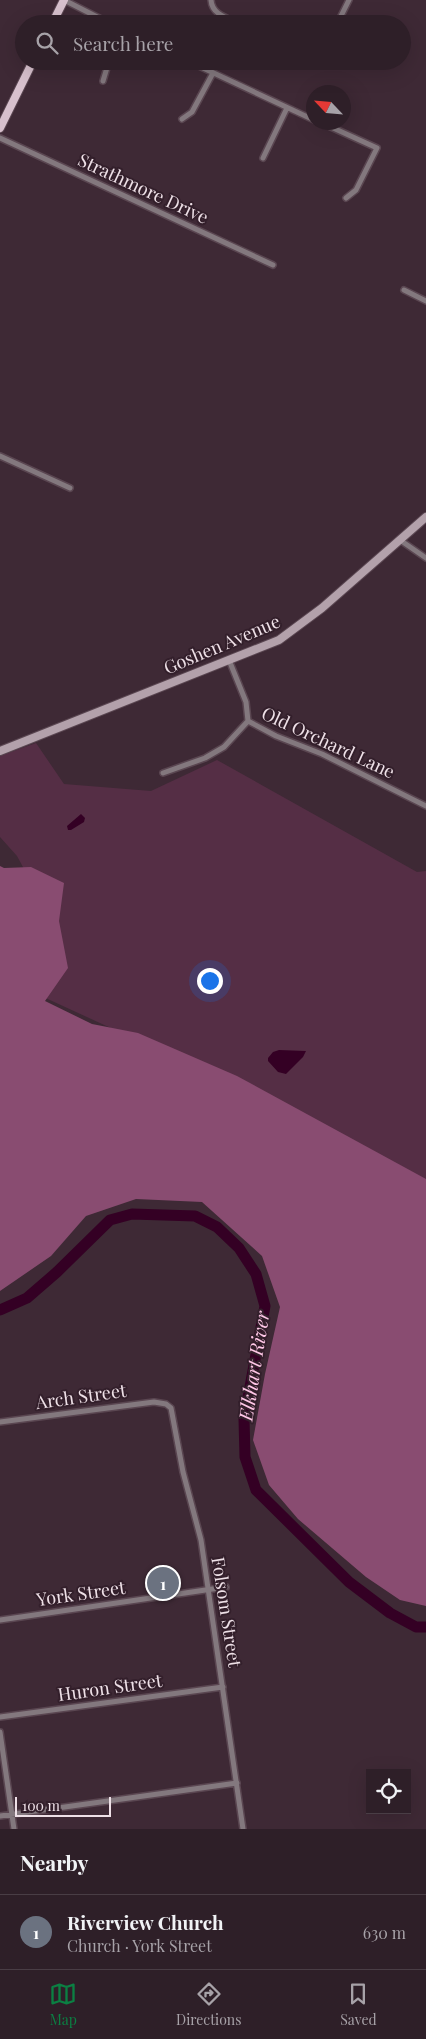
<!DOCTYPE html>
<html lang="en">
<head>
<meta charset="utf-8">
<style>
  :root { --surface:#2e1f28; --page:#362730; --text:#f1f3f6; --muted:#a7a2a8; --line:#493d45; --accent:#0b8043 }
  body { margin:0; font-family:"Playfair Display",serif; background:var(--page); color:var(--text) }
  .controls { position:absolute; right:15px; bottom:15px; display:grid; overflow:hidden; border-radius:0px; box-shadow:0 5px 20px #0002 }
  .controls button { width:45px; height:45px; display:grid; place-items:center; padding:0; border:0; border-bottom:1px solid var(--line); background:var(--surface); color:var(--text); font:25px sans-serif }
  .compass { position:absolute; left:306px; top:85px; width:45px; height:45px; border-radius:50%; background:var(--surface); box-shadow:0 5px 20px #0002; rotate:296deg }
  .scale { position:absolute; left:15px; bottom:12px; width:96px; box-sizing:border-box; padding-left:5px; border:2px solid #eee0e7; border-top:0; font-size:14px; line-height:18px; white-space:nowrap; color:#eee0e7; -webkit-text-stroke:4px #331f2b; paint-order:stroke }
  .you { position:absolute; left:209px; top:980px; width:18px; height:18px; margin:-12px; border:4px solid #fff; border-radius:50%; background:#1a73e8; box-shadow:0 0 0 8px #1a73e833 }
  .badge { display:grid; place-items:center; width:32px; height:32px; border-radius:50%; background:var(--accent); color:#fff; font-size:16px; font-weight:700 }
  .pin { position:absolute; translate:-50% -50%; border:2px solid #fff; box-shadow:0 1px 5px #0006 }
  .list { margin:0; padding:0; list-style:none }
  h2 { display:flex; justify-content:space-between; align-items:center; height:65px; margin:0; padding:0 20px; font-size:21px }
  h2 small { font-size:16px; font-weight:400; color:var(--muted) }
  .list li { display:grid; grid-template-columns:32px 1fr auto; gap:15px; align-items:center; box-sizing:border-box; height:75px; padding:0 20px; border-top:1px solid var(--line) }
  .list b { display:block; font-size:19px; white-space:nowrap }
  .list p { margin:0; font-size:16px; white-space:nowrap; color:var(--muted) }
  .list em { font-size:16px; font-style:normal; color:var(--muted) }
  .icon { flex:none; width:28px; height:28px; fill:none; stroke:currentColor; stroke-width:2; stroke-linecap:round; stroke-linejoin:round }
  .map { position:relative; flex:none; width:426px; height:1829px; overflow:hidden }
  .search { position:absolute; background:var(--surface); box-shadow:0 5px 20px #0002; left:15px; right:15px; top:15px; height:55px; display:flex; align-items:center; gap:12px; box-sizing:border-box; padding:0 18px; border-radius:28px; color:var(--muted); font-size:19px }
  .sheet { height:140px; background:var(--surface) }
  nav { display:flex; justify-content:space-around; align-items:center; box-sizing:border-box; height:70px; border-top:1px solid var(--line); background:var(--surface); font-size:14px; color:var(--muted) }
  nav a { display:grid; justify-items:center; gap:2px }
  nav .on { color:var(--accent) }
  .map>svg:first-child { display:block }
</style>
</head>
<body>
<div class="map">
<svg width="426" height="1829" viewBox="0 0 426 1829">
  <rect width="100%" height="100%" fill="#3e2935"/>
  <!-- green -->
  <path fill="#552e45" d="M 36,743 L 64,784 L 151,791 L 217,760 L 417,872 L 426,871 L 426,1190 L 211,1074 L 39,995 L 49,915 L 17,856 L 0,837 L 0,756 Z"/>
  <!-- forest -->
  <path fill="#894c71" d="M 0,866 L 4,868 L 31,867 L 64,883 L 59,921 L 68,968 L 45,1001 L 92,1024 L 138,1033 L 237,1076 L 426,1179 L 426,1606 L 400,1600 L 366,1577 L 298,1519 L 269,1485 L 253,1440 L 265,1374 L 280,1307 L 262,1256 L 202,1202 L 136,1199 L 86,1216 L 51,1256 L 0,1291 Z"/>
  <!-- water -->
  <path fill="#340024" d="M 81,814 L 85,818 L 84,822 L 71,830 L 68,830 L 67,826 Z
    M 279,1050 L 306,1051 L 303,1057 L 286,1074 L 278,1072 L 268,1061 L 268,1058 L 273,1052 Z"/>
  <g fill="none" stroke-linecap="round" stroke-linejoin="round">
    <!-- river -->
    <path stroke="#340024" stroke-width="11" d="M 0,1310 L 27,1298 L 57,1272 L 110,1220 L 132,1214 L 195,1216 L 217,1227 L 239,1248 L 256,1274 L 265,1306 L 244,1419 L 245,1457 L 256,1490 L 349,1582 L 390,1613 L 416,1627 L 426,1627"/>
    <!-- street casing -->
    <g stroke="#5a4651" stroke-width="8">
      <path id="street" d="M 64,0 L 111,24
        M 211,0 C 212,15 228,18 240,24
        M 337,24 L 349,0
        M 188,61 L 314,120
        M 103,81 L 109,61
        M 182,119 L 192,112 L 213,73
        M 320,122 L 377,148 L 356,190 L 346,198
        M 0,138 L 273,265
        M 263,158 L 287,108
        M 404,290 L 426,301
        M 0,456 L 70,488
        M 400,540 L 426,558
        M 229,660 L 246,702 L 248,721 L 276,736 L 322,754 L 426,806
        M 163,773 L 205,758 L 224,747 L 248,721
        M 0,1422 L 154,1402 L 166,1404 L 171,1408 L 183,1472 L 201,1540 L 243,1829
        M 0,1620 L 226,1587
        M 0,1717 L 223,1687
        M 0,1732 L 14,1829
        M 0,1816 L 237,1783"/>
    </g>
    <!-- secondary casing -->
    <g stroke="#5a4651" stroke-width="10">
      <path id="secondary" d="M 0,751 L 279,640 L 322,608 L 426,517"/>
    </g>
    <!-- primary casing -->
    <g stroke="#5a4651" stroke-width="10">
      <path id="primary" d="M 52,24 L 64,0
        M 0,128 L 33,61"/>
    </g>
    <!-- street -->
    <use href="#street" stroke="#83787e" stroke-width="5"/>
    <!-- secondary -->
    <use href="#secondary" stroke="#b3a1ab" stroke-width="8"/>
    <!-- primary -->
    <use href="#primary" stroke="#d7c0cd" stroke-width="8"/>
  </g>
  <g text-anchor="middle" stroke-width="4" stroke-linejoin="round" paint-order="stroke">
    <!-- street labels -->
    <g font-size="18" fill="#eee0e7" stroke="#331f2b">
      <text transform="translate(143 189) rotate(25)" y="6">Strathmore Drive</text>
      <text transform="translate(222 645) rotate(-23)" y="6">Goshen Avenue</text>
      <text transform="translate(328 743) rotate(25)" y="6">Old Orchard Lane</text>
      <text transform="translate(81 1397) rotate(-8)" y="6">Arch Street</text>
      <text transform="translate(81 1594) rotate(-8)" y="6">York Street</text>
      <text transform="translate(226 1612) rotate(81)" y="6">Folsom Street</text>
      <text transform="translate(110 1688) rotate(-8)" y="6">Huron Street</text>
    </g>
    <!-- water labels -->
    <g font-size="19" font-style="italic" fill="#ffc7e7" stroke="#331f2b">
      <text transform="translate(254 1366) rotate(-81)" y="7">Elkhart River</text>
    </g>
  </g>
</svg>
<div class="controls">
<button><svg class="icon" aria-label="locate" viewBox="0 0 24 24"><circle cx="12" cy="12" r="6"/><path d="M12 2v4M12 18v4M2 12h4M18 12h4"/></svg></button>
</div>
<svg class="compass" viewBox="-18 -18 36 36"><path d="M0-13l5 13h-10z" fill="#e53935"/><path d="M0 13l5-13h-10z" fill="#a7a2a8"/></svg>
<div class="scale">100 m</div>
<div class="you"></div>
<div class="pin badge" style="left:163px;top:1583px;background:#6b7280">1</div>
<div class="search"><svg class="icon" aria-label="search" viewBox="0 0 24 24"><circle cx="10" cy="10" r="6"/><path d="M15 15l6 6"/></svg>Search here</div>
</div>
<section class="sheet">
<h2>Nearby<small></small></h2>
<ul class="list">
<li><span class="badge" style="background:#6b7280">1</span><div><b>Riverview Church</b><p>Church · York Street</p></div><em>630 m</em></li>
</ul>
</section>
<nav>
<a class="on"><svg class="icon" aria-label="map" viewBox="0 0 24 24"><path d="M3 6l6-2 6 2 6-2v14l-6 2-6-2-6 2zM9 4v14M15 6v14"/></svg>Map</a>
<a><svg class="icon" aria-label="directions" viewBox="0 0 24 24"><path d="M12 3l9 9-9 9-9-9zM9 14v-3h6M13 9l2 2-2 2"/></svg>Directions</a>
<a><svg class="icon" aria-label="saved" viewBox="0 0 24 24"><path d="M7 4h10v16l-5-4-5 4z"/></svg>Saved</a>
</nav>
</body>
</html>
